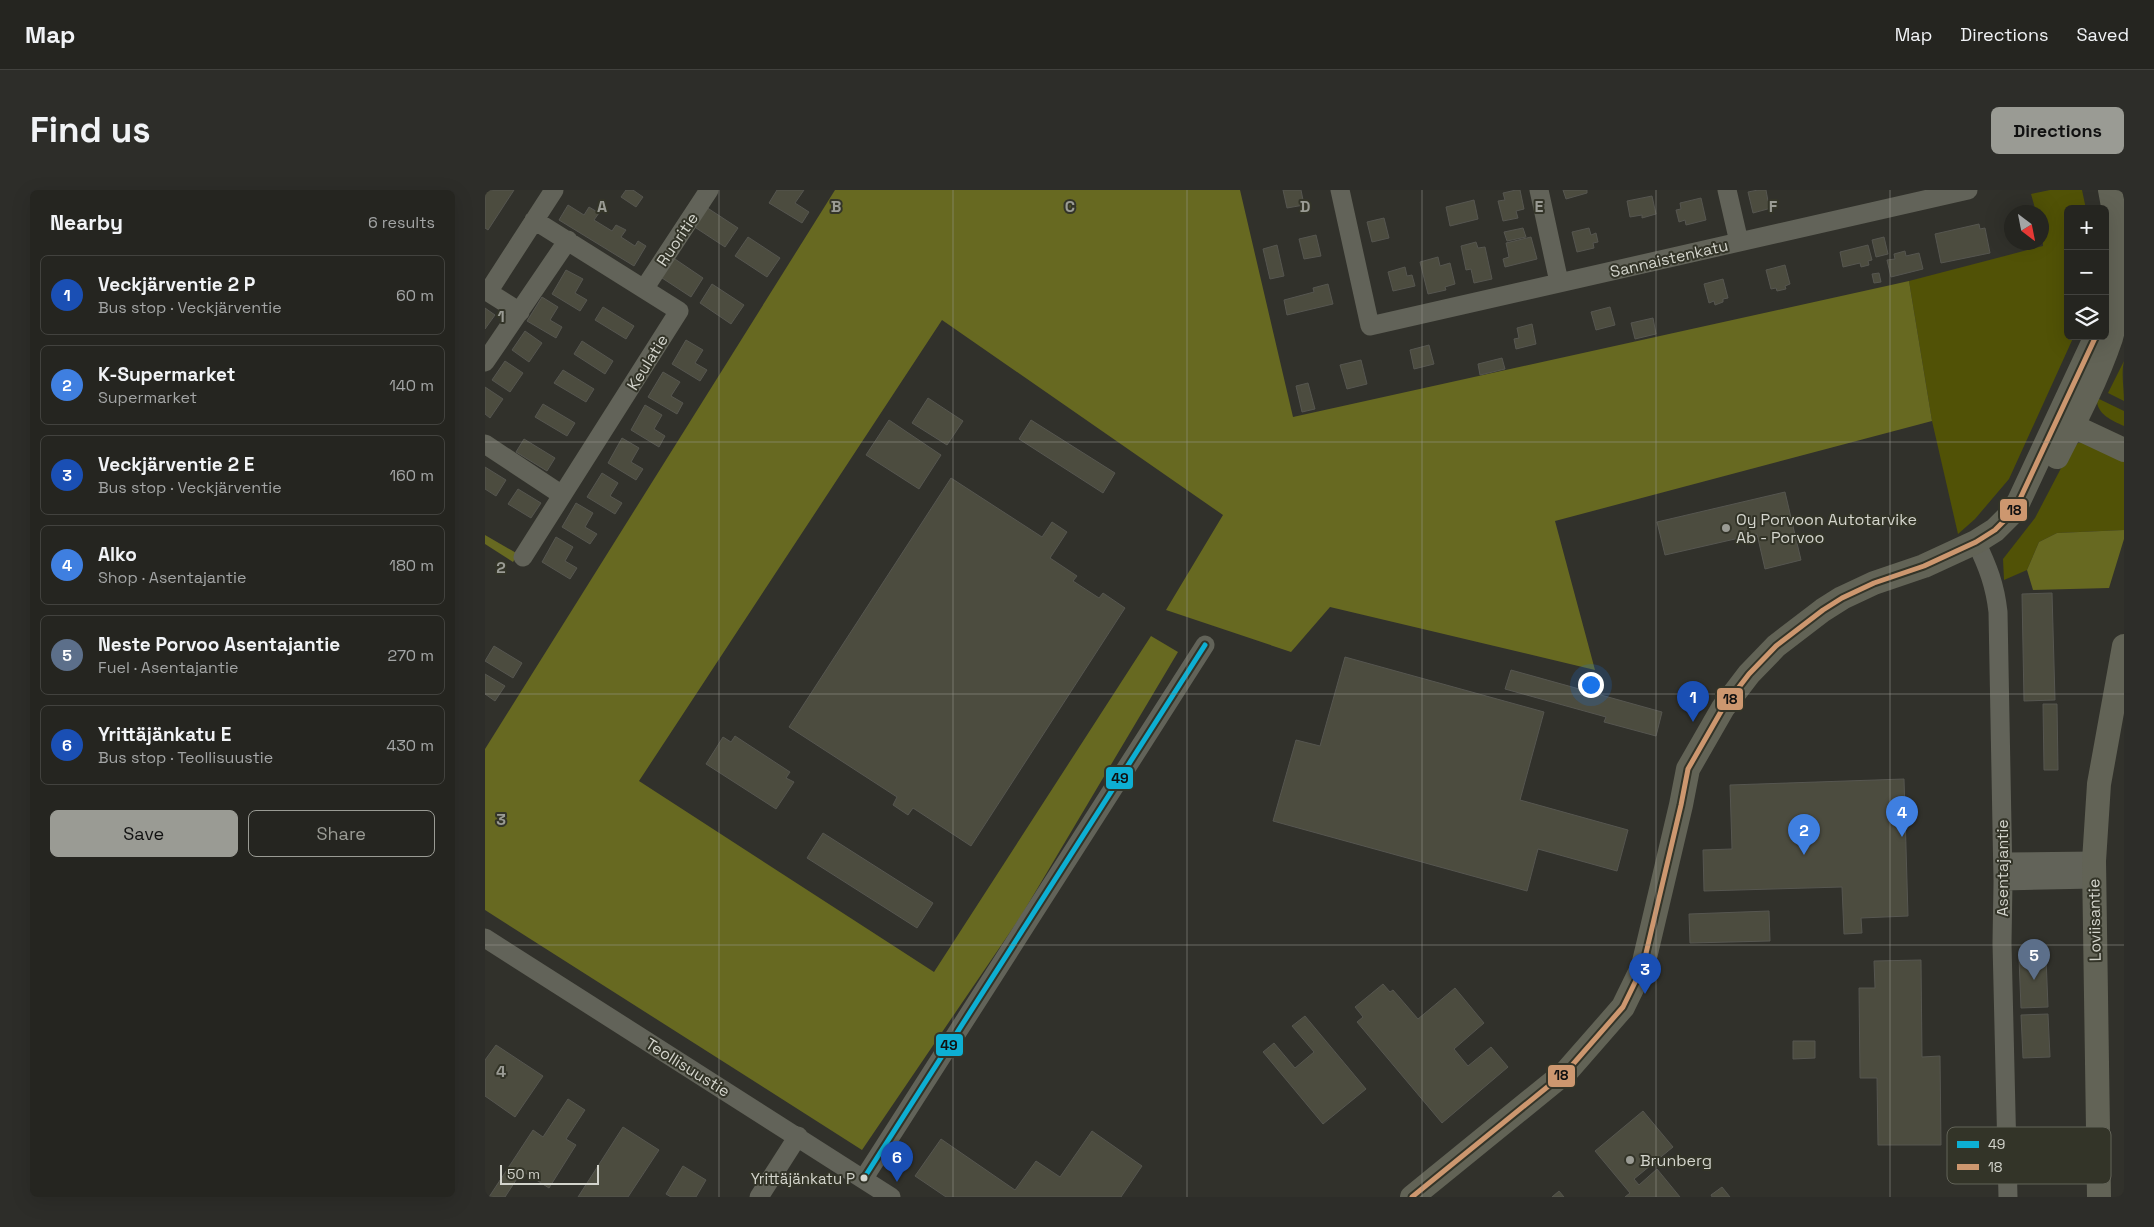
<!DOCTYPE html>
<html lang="en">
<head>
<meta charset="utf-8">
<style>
  :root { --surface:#252520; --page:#2d2d29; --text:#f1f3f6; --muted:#a3a5a5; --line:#42423e; --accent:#9a9b94 }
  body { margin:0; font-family:"Space Grotesk",sans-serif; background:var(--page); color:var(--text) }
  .controls { position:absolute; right:15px; top:15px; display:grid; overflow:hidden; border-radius:8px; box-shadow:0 5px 20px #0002 }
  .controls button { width:45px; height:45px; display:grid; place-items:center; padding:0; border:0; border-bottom:1px solid var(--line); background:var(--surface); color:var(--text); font:25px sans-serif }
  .compass { position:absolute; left:1519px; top:15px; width:45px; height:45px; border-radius:50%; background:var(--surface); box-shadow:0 5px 20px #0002; rotate:148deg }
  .scale { position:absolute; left:15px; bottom:12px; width:99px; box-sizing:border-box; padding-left:5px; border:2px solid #d3d4cc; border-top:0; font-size:14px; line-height:18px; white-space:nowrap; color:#d3d4cc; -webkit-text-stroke:4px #333428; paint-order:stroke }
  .you { position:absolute; left:1105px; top:494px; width:18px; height:18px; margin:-12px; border:4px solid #fff; border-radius:50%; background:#1a73e8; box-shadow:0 0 0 8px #1a73e833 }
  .badge { display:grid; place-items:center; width:32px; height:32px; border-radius:50%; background:var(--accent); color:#fff; font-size:16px; font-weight:700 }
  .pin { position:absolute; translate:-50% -41px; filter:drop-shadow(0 1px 2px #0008) }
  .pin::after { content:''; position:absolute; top:26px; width:18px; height:15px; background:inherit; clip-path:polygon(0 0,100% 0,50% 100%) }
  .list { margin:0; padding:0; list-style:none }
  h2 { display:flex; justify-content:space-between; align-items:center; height:65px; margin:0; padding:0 20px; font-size:21px }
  h2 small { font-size:16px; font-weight:400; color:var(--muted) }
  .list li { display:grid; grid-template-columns:32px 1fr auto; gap:15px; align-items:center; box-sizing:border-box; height:80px; margin:0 10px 10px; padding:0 10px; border:1px solid var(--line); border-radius:8px }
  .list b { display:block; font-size:19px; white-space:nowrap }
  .list p { margin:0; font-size:16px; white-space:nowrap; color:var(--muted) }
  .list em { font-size:16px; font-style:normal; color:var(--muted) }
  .actions { display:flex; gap:10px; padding:15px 20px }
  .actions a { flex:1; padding:11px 0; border:1px solid var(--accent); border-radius:8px; text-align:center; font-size:18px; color:var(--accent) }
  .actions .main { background:var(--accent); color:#111 }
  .icon { flex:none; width:28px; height:28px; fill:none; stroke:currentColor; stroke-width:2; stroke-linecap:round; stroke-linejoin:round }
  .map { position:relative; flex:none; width:1639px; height:1007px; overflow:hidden; border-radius:8px }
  header { display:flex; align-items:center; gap:30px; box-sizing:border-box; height:70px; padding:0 25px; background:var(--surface); border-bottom:1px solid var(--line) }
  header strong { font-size:24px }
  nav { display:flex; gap:28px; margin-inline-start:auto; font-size:18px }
  .intro { display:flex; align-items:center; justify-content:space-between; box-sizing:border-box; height:120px; padding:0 30px }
  h1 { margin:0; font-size:35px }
  .button { padding:12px 22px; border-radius:8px; background:var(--accent); color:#111; font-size:18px; font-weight:700 }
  main { display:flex; gap:30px; padding:0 30px }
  aside { flex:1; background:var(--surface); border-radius:8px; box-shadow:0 5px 20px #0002 }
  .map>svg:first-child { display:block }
</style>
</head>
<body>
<header>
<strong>Map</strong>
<nav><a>Map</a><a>Directions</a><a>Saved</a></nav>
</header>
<div class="intro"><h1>Find us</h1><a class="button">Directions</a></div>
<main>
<aside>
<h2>Nearby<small>6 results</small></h2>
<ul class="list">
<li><span class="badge" style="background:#1a4fb4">1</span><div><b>Veckjärventie 2 P</b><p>Bus stop · Veckjärventie</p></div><em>60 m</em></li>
<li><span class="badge" style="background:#3f7fe0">2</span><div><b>K-Supermarket</b><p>Supermarket</p></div><em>140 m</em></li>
<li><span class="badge" style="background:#1a4fb4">3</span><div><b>Veckjärventie 2 E</b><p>Bus stop · Veckjärventie</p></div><em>160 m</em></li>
<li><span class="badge" style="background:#3f7fe0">4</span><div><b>Alko</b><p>Shop · Asentajantie</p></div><em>180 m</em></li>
<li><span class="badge" style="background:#5c6f8a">5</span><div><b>Neste Porvoo Asentajantie</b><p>Fuel · Asentajantie</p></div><em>270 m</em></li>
<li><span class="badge" style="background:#1a4fb4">6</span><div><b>Yrittäjänkatu E</b><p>Bus stop · Teollisuustie</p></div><em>430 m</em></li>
</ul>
<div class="actions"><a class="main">Save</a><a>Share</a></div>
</aside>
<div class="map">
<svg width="1639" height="1007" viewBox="0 0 1639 1007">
  <rect width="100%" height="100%" fill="#31312b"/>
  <!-- green -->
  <path fill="#515206" d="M 1565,0 L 1597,0 L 1601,19 L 1583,19 L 1583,146 L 1589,146 L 1524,289 L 1490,329 L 1473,344 L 1447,231 L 1424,91 L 1558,56 L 1556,22 L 1551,22 L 1546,4 Z
    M 1639,171 C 1636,184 1639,198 1639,211 L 1623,203 Z
    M 1612,208 L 1639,221 L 1639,236 C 1626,230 1611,224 1612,208 Z
    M 1593,253 L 1603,253 L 1639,269 L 1639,340 L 1572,343 L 1554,352 L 1542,380 L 1519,390 L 1518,369 L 1550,328 L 1585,261 Z"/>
  <!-- forest -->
  <path fill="#676921" d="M 350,0 L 755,0 L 808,227 L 1424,91 L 1447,231 L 1070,331 L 1110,480 L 845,417 L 806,462 L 681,420 L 738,325 L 457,130 L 154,591 L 449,782 L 666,446 L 693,462 L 536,726 L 377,960 L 0,720 L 0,559 Z
    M 1639,340 L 1639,349 L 1624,398 L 1548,400 L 1542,380 L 1554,352 L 1572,343 Z
    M 0,345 L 33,364 L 28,372 L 0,354 Z"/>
  <!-- building -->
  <path fill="#4c4c3f" stroke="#565650" d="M 0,0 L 29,0 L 3,40 L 0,38 Z
    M 141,0 L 148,0 L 158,7 L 151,17 L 136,7 Z
    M 292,0 L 319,0 L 310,13 L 324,22 L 317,33 L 284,13 Z
    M 798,0 L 816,0 L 819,15 L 802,18 Z
    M 1031,0 L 1035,0 L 1039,19 L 1031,21 L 1033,28 L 1018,31 L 1013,11 L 1020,10 L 1018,3 Z
    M 1078,0 L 1102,0 L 1102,3 L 1081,9 Z
    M 1273,0 L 1281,0 L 1283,11 L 1288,10 L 1290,17 L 1268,23 L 1263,2 Z
    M 1167,6 L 1171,24 L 1157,28 L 1157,25 L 1145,27 L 1142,11 Z
    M 1216,8 L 1221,30 L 1201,35 L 1200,30 L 1194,32 L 1191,20 L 1196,19 L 1195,13 Z
    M 989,10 L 993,29 L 965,36 L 961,17 Z
    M 83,15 L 99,25 L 104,17 L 114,23 L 109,30 L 127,41 L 131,35 L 141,40 L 136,47 L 150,56 L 153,51 L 161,56 L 149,76 L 74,30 Z
    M 221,17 L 253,38 L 240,57 L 208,36 Z
    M 899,28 L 904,48 L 887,52 L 882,32 Z
    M 1494,34 L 1495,39 L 1500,38 L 1505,63 L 1456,73 L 1450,44 Z
    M 1038,38 L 1041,47 L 1022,51 L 1019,42 Z
    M 1104,38 L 1106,45 L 1111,43 L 1113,52 L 1108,53 L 1109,58 L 1092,62 L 1087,42 Z
    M 831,45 L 836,66 L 819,69 L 814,49 Z
    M 263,47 L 295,68 L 282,87 L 250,66 Z
    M 1046,47 L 1052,69 L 1020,77 L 1018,69 L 1024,67 L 1021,53 Z
    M 1399,47 L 1403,64 L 1391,67 L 1387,50 Z
    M 991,52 L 993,58 L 1000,57 L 1007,89 L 989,93 L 986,79 L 981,80 L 976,56 Z
    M 792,55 L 799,86 L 785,89 L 778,59 Z
    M 1383,55 L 1387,70 L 1383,71 L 1384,75 L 1376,77 L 1375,73 L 1358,77 L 1355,62 Z
    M 1420,61 L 1421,66 L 1434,63 L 1438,79 L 1406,87 L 1402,70 L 1410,69 L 1409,64 Z
    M 187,67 L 218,88 L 206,107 L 174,86 Z
    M 953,67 L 955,76 L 965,73 L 970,94 L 960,97 L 961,100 L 943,104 L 935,72 Z
    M 1300,75 L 1305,94 L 1300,96 L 1301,99 L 1292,101 L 1291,98 L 1286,99 L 1281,80 Z
    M 920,77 L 922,86 L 927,85 L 930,96 L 908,101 L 903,82 Z
    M 81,80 L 98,89 L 90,103 L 102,110 L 95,121 L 67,104 Z
    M 1394,83 L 1396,92 L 1389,93 L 1387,84 Z
    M 1238,89 L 1243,108 L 1238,109 L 1238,112 L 1230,115 L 1229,111 L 1224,113 L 1219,94 Z
    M 227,94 L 259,115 L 246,134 L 215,113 Z
    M 843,94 L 848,114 L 802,125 L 799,110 L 829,102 L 828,98 Z
    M 57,107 L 73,117 L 65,130 L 77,137 L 71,148 L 42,131 Z
    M 118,117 L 149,136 L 141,149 L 110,130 Z
    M 1125,117 L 1130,135 L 1111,140 L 1106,122 Z
    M 0,118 L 10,125 L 0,139 Z
    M 1168,128 L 1171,144 L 1150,149 L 1146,133 Z
    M 1047,134 L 1051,154 L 1031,159 L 1029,149 L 1034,148 L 1032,138 Z
    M 40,141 L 57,153 L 44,172 L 27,160 Z
    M 201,150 L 218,160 L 210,173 L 222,180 L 215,191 L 187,174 Z
    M 97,151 L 128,171 L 120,184 L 89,164 Z
    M 944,155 L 949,174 L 929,179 L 925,160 Z
    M 1017,168 L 1020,179 L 995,185 L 993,174 Z
    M 876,170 L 882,194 L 862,199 L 855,175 Z
    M 20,171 L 38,183 L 25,202 L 7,190 Z
    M 78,180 L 109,199 L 101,212 L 69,193 Z
    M 178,182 L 195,192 L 186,206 L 198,213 L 192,224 L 163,207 Z
    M 823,193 L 830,219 L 817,222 L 811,196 Z
    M 0,197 L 18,209 L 5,228 L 0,224 Z
    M 443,208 L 478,231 L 462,255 L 427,233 Z
    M 58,214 L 90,233 L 82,246 L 50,227 Z
    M 160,215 L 177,225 L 169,239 L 180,246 L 174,257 L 146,240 Z
    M 404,230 L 456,265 L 434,299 L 381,265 Z
    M 546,230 L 630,283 L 618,303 L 534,249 Z
    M 137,248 L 154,258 L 146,272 L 158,279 L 151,290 L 123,273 Z
    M 39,249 L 70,268 L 62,281 L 31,262 Z
    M 0,277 L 21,290 L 11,306 L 0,299 Z
    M 117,283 L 133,293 L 125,306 L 137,313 L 130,324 L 102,307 Z
    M 466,288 L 557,347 L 567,332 L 582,342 L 565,368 L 592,386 L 588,391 L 614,408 L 618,403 L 640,418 L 486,656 L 428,618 L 423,625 L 408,615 L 412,607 L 304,537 Z
    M 33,299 L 56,313 L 46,328 L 23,314 Z
    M 1300,302 L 1316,370 L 1280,379 L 1272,344 L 1180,365 L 1172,332 Z
    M 91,313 L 108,323 L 100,337 L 112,344 L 105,354 L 77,337 Z
    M 71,347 L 88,357 L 80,371 L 92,378 L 85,389 L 57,372 Z
    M 1567,403 L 1570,510 L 1539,511 L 1537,404 Z
    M 9,456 L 37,473 L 28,488 L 0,471 Z
    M 860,467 L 1059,522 L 1035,610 L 1143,640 L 1132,681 L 1053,659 L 1042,701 L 788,631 L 811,550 L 835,556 Z
    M 1026,480 L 1177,522 L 1171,546 L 1119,532 L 1121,527 L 1020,499 Z
    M 0,484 L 20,496 L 10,511 L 0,504 Z
    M 1558,514 L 1572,514 L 1573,580 L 1559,580 Z
    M 250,546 L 305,582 L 301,588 L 309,592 L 291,619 L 221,574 L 238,547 L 246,552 Z
    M 1419,589 L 1423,726 L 1376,728 L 1377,743 L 1359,744 L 1357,697 L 1219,701 L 1218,660 L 1247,659 L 1245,595 Z
    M 338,643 L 448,713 L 432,738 L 322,668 Z
    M 1284,721 L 1285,751 L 1205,753 L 1204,724 Z
    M 1561,767 L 1563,817 L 1536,818 L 1534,768 Z
    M 1436,770 L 1437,867 L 1455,866 L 1456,955 L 1393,955 L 1392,888 L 1375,888 L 1374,798 L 1390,798 L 1389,771 Z
    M 898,794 L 905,802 L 908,800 L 933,829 L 970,798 L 999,833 L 969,859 L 983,876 L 1006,857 L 1023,877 L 957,933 L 872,832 L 878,827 L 870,817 Z
    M 1563,824 L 1565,867 L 1538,868 L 1536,825 Z
    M 820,826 L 881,899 L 838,934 L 778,862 L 789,853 L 810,878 L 829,862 L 807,836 Z
    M 1308,851 L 1330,851 L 1330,868 L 1308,869 Z
    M 11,855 L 58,886 L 30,927 L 0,906 L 0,870 Z
    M 83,909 L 100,920 L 81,949 L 91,955 L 64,998 L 37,981 L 20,1007 L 4,1007 L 48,940 L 58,947 Z
    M 1158,921 L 1188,957 L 1149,989 L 1154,995 L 1172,979 L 1195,1007 L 1140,1007 L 1145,1003 L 1110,961 Z
    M 138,937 L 174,960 L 143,1007 L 93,1007 Z
    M 607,941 L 657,976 L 636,1007 L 461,1007 L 430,986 L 456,949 L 530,1000 L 551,971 L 575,987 Z
    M 198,976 L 221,990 L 211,1007 L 186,1007 L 181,1004 Z
    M 1237,997 L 1245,1007 L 1227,1007 L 1226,1005 Z
    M 1074,1001 L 1079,1007 L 1067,1007 Z"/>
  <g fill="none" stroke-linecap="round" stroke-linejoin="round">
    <!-- minor -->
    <path stroke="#626359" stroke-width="19" d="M 855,0 L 885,136 L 1483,0
      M 1054,0 L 1074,92
      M 1242,0 L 1254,52
      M 159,99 L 224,0
      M 0,100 L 35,122
      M 3,102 L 69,0
      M 0,172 L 83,50
      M 0,254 L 77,305
      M 1491,352 C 1503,377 1510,395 1513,422 L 1518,691 L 1517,753 L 1523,1007
      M 38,367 L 194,121 L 49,30
      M 1518,672 L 1609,671
      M 1518,691 L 1609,689
      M 0,748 L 406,1007
      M 379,988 L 720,455
      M 274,1007 L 313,946"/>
    <!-- major -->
    <path stroke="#626356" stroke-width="24" d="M 1579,225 L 1588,236 L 1639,260
      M 1572,267 C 1592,228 1612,189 1626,148 C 1628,139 1632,131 1633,122 C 1639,80 1633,41 1625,0
      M 927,1007 L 1082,881 L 1138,817 L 1158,776 L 1196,615 L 1203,579 L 1238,518 L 1264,484 L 1291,456 L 1338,420 L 1357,408 L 1389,393 L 1439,376 L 1491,352 L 1510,340 L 1526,324 L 1534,311 L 1611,146
      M 1614,1007 L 1609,671 L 1614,594 L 1639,456"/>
    <!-- bus-1 casing -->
    <g stroke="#333428" stroke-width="9">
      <path id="bus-1" d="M 379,988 L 720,455"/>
    </g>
    <!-- bus-2 casing -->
    <g stroke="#333428" stroke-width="9">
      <path id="bus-2" d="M 927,1007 L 1082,881 L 1138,817 L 1158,776 L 1196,615 L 1203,579 L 1238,518 L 1264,484 L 1291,456 L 1338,420 L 1357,408 L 1389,393 L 1439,376 L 1491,352 L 1510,340 L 1526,324 L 1534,311 L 1611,146"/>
    </g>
    <!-- bus-1 -->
    <use href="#bus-1" stroke="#0dafd3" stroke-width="5"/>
    <!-- bus-2 -->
    <use href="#bus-2" stroke="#cd976f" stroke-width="5"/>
  </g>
  <!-- grid -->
  <path fill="none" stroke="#9a9b94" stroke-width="1" stroke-opacity="0.55" d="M 234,0 L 234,1007M 468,0 L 468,1007M 702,0 L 702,1007M 937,0 L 937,1007M 1171,0 L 1171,1007M 1405,0 L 1405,1007M 0,252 L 1639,252M 0,504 L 1639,504M 0,755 L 1639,755"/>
  <!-- markers -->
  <g fill="#9a9b94" stroke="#333428" stroke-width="2">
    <circle cx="1241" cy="338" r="5"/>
    <circle cx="1145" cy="970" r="5"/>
  </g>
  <circle fill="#d3d4cc" stroke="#333428" stroke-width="2" cx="379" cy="988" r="4.5"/>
  <g text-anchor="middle" stroke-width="4" stroke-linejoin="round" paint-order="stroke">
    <!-- bus labels -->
    <g font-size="15" fill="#d3d4cc" stroke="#333428" text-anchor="end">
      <text x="370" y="994">Yrittäjänkatu P</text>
    </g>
    <!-- street labels -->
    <g font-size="16" fill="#d3d4cc" stroke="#333428">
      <text transform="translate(192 49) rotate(-56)" y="6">Ruoritie</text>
      <text transform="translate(1184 68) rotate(-13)" y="6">Sannaistenkatu</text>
      <text transform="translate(162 172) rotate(-58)" y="6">Keulatie</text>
      <text transform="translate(1517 678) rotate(-90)" y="6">Asentajantie</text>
      <text transform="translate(1609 730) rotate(-91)" y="6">Loviisantie</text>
      <text transform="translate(203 877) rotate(32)" y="6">Teollisuustie</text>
    </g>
    <!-- poi labels -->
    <g font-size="16" fill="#d3d4cc" stroke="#333428" text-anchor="start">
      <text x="1251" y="335">Oy Porvoon Autotarvike<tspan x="1251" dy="18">Ab - Porvoo</tspan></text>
      <text x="1155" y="976">Brunberg</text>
    </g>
  </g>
  <!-- legend -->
  <rect x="1462" y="937" width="164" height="57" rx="8" fill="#333428" stroke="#636459" stroke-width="1"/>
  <rect x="1472" y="951" width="22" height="7" fill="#0dafd3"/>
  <rect x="1472" y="974" width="22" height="6" fill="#cd976f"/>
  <g font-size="14" fill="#d3d4cc">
    <text x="1503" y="959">49</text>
    <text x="1503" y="982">18</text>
  </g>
  <g font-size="16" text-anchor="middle" font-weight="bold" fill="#9a9b94" stroke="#333428" stroke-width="4" stroke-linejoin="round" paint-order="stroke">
    <text x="117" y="22">A</text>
    <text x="351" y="22">B</text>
    <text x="585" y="22">C</text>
    <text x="820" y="22">D</text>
    <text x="1054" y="22">E</text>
    <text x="1288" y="22">F</text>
    <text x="16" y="132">1</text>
    <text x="16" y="383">2</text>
    <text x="16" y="635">3</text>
    <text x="16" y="887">4</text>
  </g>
  <g stroke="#333428" stroke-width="2">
    <rect x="1514" y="308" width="29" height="24" rx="5" fill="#cd976f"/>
    <rect x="1231" y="497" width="28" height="24" rx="5" fill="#cd976f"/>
    <rect x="620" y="576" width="29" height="24" rx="5" fill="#0dafd3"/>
    <rect x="450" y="843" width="29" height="24" rx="5" fill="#0dafd3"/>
    <rect x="1062" y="874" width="29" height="24" rx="5" fill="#cd976f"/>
  </g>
  <g font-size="14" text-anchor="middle" font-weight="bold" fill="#111">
    <text x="1529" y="325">18</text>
    <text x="1245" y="514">18</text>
    <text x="635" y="593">49</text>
    <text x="464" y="860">49</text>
    <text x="1076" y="890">18</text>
  </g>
</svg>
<div class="controls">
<button>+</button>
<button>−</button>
<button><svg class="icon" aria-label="layers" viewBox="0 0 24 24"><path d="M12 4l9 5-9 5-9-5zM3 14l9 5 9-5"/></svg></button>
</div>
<svg class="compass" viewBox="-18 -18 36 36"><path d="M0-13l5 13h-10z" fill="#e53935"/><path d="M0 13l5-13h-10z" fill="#a3a5a5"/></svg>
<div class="scale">50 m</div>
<div class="you"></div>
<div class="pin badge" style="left:1208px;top:532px;background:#1a4fb4">1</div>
<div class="pin badge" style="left:1319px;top:665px;background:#3f7fe0">2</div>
<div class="pin badge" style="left:1160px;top:804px;background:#1a4fb4">3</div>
<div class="pin badge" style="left:1417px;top:647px;background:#3f7fe0">4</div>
<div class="pin badge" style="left:1549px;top:790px;background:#5c6f8a">5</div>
<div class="pin badge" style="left:412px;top:992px;background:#1a4fb4">6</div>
</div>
</main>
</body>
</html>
